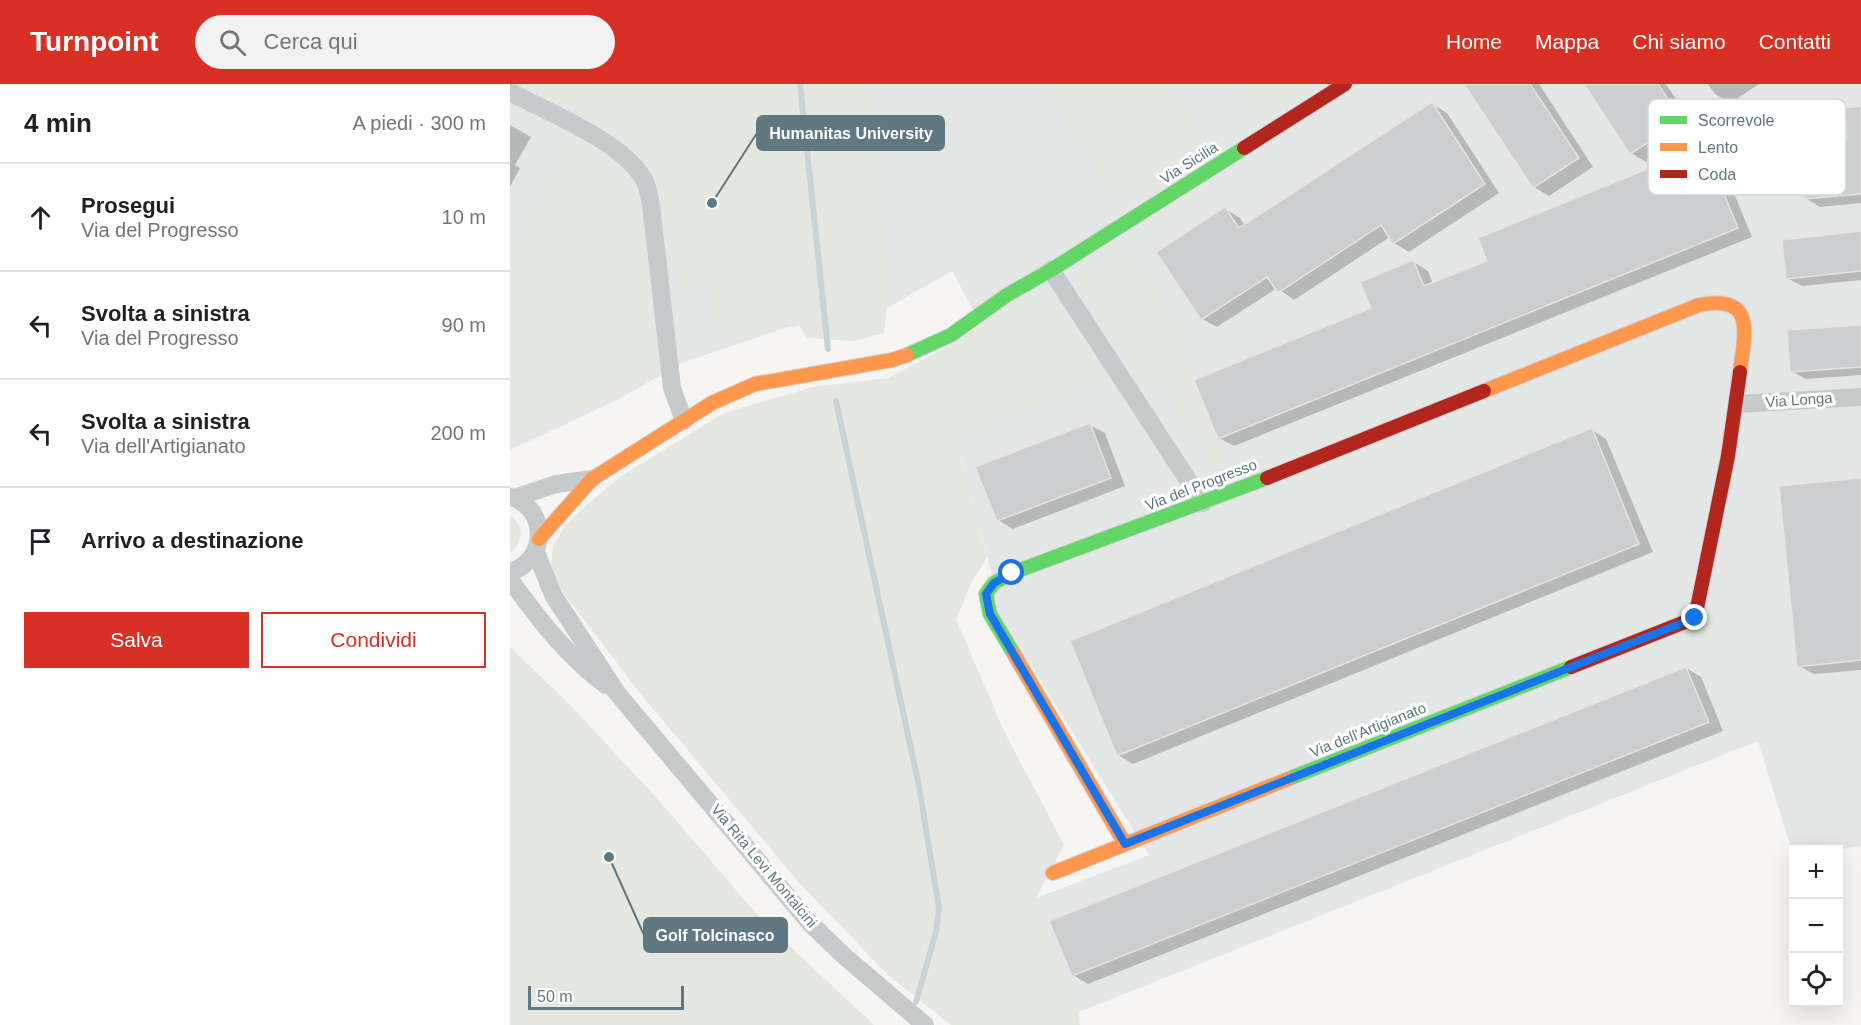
<!DOCTYPE html>
<html lang="it">
<head>
<meta charset="utf-8">
<style>
  :root { --surface:#fff; --page:#f2f2f2; --text:#202124; --muted:#757577; --line:#e0e0e0; --accent:#d93025 }
  body { margin:0; font-family:Arial,sans-serif; background:var(--page); color:var(--text) }
  .controls { position:absolute; right:18px; bottom:18px; display:grid; overflow:hidden; border-radius:0px; box-shadow:0 6px 24px #0002 }
  .controls button { width:54px; height:54px; display:grid; place-items:center; padding:0; border:0; border-bottom:2px solid var(--line); background:var(--surface); color:var(--text); font:30px sans-serif }
  .scale { position:absolute; left:18px; bottom:15px; width:156px; box-sizing:border-box; padding-left:6px; border:3px solid #5f7881; border-top:0; font-size:16px; line-height:21px; white-space:nowrap; color:#5f7881; -webkit-text-stroke:4px #fff; paint-order:stroke }
  .stop { position:absolute; width:18px; height:18px; margin:-14px; border:4px solid #1a73e8; border-radius:50%; background:#fff }
  .stop.end { background:#1a73e8; border-color:#fff; box-shadow:0 2px 6px #0008 }
  .list { margin:0; padding:0; list-style:none }
  h2 { display:flex; justify-content:space-between; align-items:center; height:78px; margin:0; padding:0 24px; font-size:26px }
  h2 small { font-size:20px; font-weight:400; color:var(--muted) }
  .list li { display:grid; grid-template-columns:39px 1fr auto; gap:18px; align-items:center; box-sizing:border-box; height:108px; padding:0 24px; border-top:2px solid var(--line) }
  .list b { display:block; font-size:22px; white-space:nowrap }
  .list p { margin:0; font-size:20px; white-space:nowrap; color:var(--muted) }
  .list em { font-size:20px; font-style:normal; color:var(--muted) }
  .actions { display:flex; gap:12px; padding:18px 24px }
  .actions a { flex:1; padding:14px 0; border:2px solid var(--accent); border-radius:0px; text-align:center; font-size:21px; color:var(--accent) }
  .actions .main { background:var(--accent); color:#fff }
  .icon { flex:none; width:33px; height:33px; fill:none; stroke:currentColor; stroke-width:2; stroke-linecap:round; stroke-linejoin:round }
  .map { position:relative; flex:none; width:1351px; height:941px; overflow:hidden }
  header { display:flex; align-items:center; gap:36px; box-sizing:border-box; height:84px; padding:0 30px; background:var(--accent); color:#fff }
  header strong { font-size:28px }
  nav { display:flex; gap:33px; margin-inline-start:auto; font-size:21px }
  .search { width:420px; height:54px; background:var(--page); display:flex; align-items:center; gap:15px; box-sizing:border-box; padding:0 21px; border-radius:33px; color:var(--muted); font-size:22px }
  main { display:flex }
  aside { flex:1; background:var(--surface) }
  .map>svg:first-child { display:block }
</style>
</head>
<body>
<header>
<strong>Turnpoint</strong>
<div class="search"><svg class="icon" aria-label="search" viewBox="0 0 24 24"><circle cx="10" cy="10" r="6"/><path d="M15 15l6 6"/></svg>Cerca qui</div>
<nav><a>Home</a><a>Mappa</a><a>Chi siamo</a><a>Contatti</a></nav>
</header>
<main>
<aside>
<h2>4 min<small>A piedi · 300 m</small></h2>
<ul class="list">
<li><svg class="icon" aria-label="ahead" viewBox="0 0 24 24"><path d="M12 20V5M6 11l6-6 6 6"/></svg><div><b>Prosegui</b><p>Via del Progresso</p></div><em>10 m</em></li>
<li><svg class="icon" aria-label="left" viewBox="0 0 24 24"><path d="M17 20v-9H6M10 6l-5 5 5 5"/></svg><div><b>Svolta a sinistra</b><p>Via del Progresso</p></div><em>90 m</em></li>
<li><svg class="icon" aria-label="left" viewBox="0 0 24 24"><path d="M17 20v-9H6M10 6l-5 5 5 5"/></svg><div><b>Svolta a sinistra</b><p>Via dell'Artigianato</p></div><em>200 m</em></li>
<li><svg class="icon" aria-label="arrive" viewBox="0 0 24 24"><path d="M6 21V4h12l-3 4 3 4H6"/></svg><div><b>Arrivo a destinazione</b></div></li>
</ul>
<div class="actions"><a class="main">Salva</a><a>Condividi</a></div>
</aside>
<div class="map">
<svg width="1351" height="941" viewBox="0 0 1351 941">
  <rect width="100%" height="100%" fill="#f6f5f4"/>
  <!-- built -->
  <path fill="#e5e7e7" d="M 0,0 L 1351,0 L 1351,762 L 1327,766 L 1284,766 L 1283,771 L 1248,657 L 569,928 L 526,814 L 639,771 L 487,527 L 484,499 L 446,354 L 594,293 L 472,242 L 442,187 L 377,224 L 275,244 L 172,279 L 107,316 L 0,366 Z"/>
  <!-- green -->
  <path fill="#e5e7e1" d="M 14,0 L 361,0 L 368,50 L 377,224 L 374,249 L 344,257 L 297,254 L 284,232 L 271,243 L 209,261 L 198,201 L 168,207 C 162,171 161,122 145,90 C 125,50 53,21 14,0 Z
    M 531,0 L 659,0 L 699,60 L 609,119 Z
    M 726,0 L 812,0 L 750,42 Z
    M 61,52 L 90,67 L 113,91 L 131,128 L 147,293 L 0,355 L 0,317 L 7,300 L 0,296 L 0,171 Z
    M 618,160 L 680,257 L 671,262 L 718,381 L 703,384 L 646,292 L 632,300 L 567,195 Z
    M 541,211 L 594,294 L 446,355 L 477,473 L 463,496 L 446,535 L 493,645 L 554,761 L 526,814 L 569,928 L 570,941 L 441,941 L 377,890 L 291,801 L 129,608 L 49,503 L 41,484 L 43,462 L 55,442 L 73,424 L 110,393 L 214,329 L 303,303 L 378,294 L 433,265 L 506,219 Z
    M 0,432 C 15,442 14,458 0,468 Z
    M 0,563 L 62,623 L 144,711 L 251,835 L 364,941 L 0,941 Z"/>
  <!-- shadow -->
  <path fill="#0003" d="M 956,0 L 1029,0 L 1083,83 L 1039,112 L 1024,103 Z
    M 1076,0 L 1156,0 L 1186,45 L 1136,78 L 1121,69 Z
    M 1198,0 L 1249,0 L 1220,19 L 1205,10 Z
    M 922,20 L 937,29 L 989,109 L 899,168 L 884,159 L 880,153 L 784,216 L 767,204 L 707,243 L 692,235 L 715,125 L 730,134 L 735,142 Z
    M 1351,24 L 1351,119 L 1310,123 L 1295,114 L 1338,56 L 1336,25 Z
    M 0,41 L 21,53 L 5,81 L 10,84 L 0,103 Z
    M 1194,64 L 1209,73 L 1242,153 L 724,362 L 709,354 L 863,225 L 903,178 L 918,187 L 923,200 L 979,177 Z
    M 1351,149 L 1351,196 L 1292,202 L 1277,194 L 1273,157 Z
    M 1351,242 L 1351,291 L 1296,295 L 1281,287 L 1278,248 Z
    M 580,341 L 595,349 L 615,402 L 503,445 L 488,436 Z
    M 1082,346 L 1096,355 L 1143,468 L 623,680 L 608,671 Z
    M 1351,396 L 1351,586 L 1304,590 L 1289,582 L 1270,404 Z
    M 1176,584 L 1191,593 L 1213,647 L 578,900 L 563,891 Z"/>
  <g fill="none" stroke-linecap="round" stroke-linejoin="round">
    <!-- stream -->
    <path stroke="#c8d5d6" stroke-width="6" d="M 290,0 L 318,265
      M 326,317 L 409,702 L 429,824 L 426,848 L 406,918"/>
  </g>
  <!-- building -->
  <path fill="#cdcecf" stroke="#e5e4e4" stroke-width="1.5" d="M 954,0 L 1020,0 L 1069,74 L 1023,104 Z
    M 1074,0 L 1148,0 L 1172,37 L 1120,70 Z
    M 922,18 L 975,100 L 883,160 L 871,141 L 768,209 L 757,193 L 691,236 L 646,168 L 715,123 L 729,144 Z
    M 1351,22 L 1351,110 L 1294,115 L 1288,59 L 1337,55 L 1334,24 Z
    M 1194,62 L 1228,144 L 708,355 L 684,296 L 861,224 L 850,198 L 903,176 L 914,202 L 977,177 L 968,154 Z
    M 1351,147 L 1351,187 L 1276,195 L 1272,156 Z
    M 1351,241 L 1351,283 L 1280,288 L 1277,246 Z
    M 580,339 L 601,394 L 487,437 L 465,383 Z
    M 1082,344 L 1129,460 L 607,672 L 560,557 Z
    M 1351,394 L 1351,576 L 1287,583 L 1269,402 Z
    M 1176,583 L 1199,638 L 562,892 L 539,837 Z"/>
  <g fill="none" stroke-linecap="round" stroke-linejoin="round">
    <!-- fast casing -->
    <g stroke="#d2d3d4" stroke-width="16">
      <path id="fast" d="M 397,271 L 441,251 L 497,211 L 541,186 L 734,64
        M 504,570 L 480,530 L 476,510 L 484,499 L 502,489 L 757,394
        M 778,695 L 1061,583"/>
    </g>
    <!-- slow casing -->
    <g stroke="#d2d3d4" stroke-width="16">
      <path id="slow" d="M 974,307 L 1189,221 C 1246,210 1235,248 1230,288
        M 29,455 L 82,395 L 202,319 L 245,300 L 382,276 L 397,271
        M 504,570 L 615,760
        M 543,789 L 778,695"/>
    </g>
    <!-- jam casing -->
    <g stroke="#d2d3d4" stroke-width="16">
      <path id="jam" d="M 734,64 L 835,0
        M 757,394 L 974,307
        M 1061,583 L 1185,534 L 1218,372 L 1230,288"/>
    </g>
    <!-- street -->
    <path stroke="#c7caca" stroke-width="18" d="M 0,8 C 38,28 111,57 133,94 C 138,101 139,112 141,121 L 162,304 L 174,337
      M 541,186 L 693,419
      M 1228,320 L 1351,313
      M 0,413 C 39,423 38,477 0,488
      M 4,414 L 46,400 L 82,395
      M 26,468 L 43,511 L 107,609 L 299,838 L 333,871 L 415,941
      M 0,499 L 4,501 C 31,538 59,574 96,601"/>
    <!-- fast -->
    <use href="#fast" stroke="#63d668" stroke-width="14"/>
    <!-- slow -->
    <use href="#slow" stroke="#ff974d" stroke-width="14"/>
    <!-- jam -->
    <use href="#jam" stroke="#b3261e" stroke-width="14"/>
  </g>
  <g fill="none" stroke-linecap="round" stroke-linejoin="round">
    <!-- route -->
    <path stroke="#1a73e8" stroke-width="8" d="M 502,489 L 484,499 L 476,510 L 480,530 L 615,760 L 1185,534"/>
  </g>
  <g text-anchor="middle" stroke-width="6" stroke-linejoin="round" paint-order="stroke">
    <!-- street labels -->
    <g font-size="15" fill="#5f7881" stroke="#fff">
      <text transform="translate(679 79) rotate(-32)" y="5">Via Sicilia</text>
      <text transform="translate(1289 316) rotate(-4)" y="5">Via Longa</text>
      <text transform="translate(691 401) rotate(-21)" y="5">Via del Progresso</text>
      <text transform="translate(858 646) rotate(-22)" y="5">Via dell'Artigianato</text>
      <text transform="translate(254 782) rotate(50)" y="5">Via Rita Levi Montalcini</text>
    </g>
  </g>
  <!-- legend -->
  <rect x="1138" y="15" width="198" height="96" rx="9" fill="#fff" stroke="#cfd6d9" stroke-width="1.5"/>
  <rect x="1150" y="32" width="27" height="8" fill="#63d668"/>
  <rect x="1150" y="59" width="27" height="8" fill="#ff974d"/>
  <rect x="1150" y="86" width="27" height="8" fill="#b3261e"/>
  <g font-size="16" fill="#5f7881">
    <text x="1188" y="42">Scorrevole</text>
    <text x="1188" y="69">Lento</text>
    <text x="1188" y="96">Coda</text>
  </g>
  <!-- callouts -->
  <path fill="none" stroke="#5f7881" stroke-width="2" d="M202 119L247 49M99 773L134 851"/>
  <g fill="#5f7881" stroke="#fff" stroke-width="2">
    <circle cx="202" cy="119" r="6"/>
    <circle cx="99" cy="773" r="6"/>
  </g>
  <g fill="#5f7881" stroke="#5f7881" stroke-width="2">
    <rect x="247" y="32" width="187" height="34" rx="6"/>
    <rect x="134" y="834" width="143" height="34" rx="6"/>
  </g>
  <g font-size="16" text-anchor="middle" font-weight="bold" fill="#fff">
    <text x="341" y="55">Humanitas University</text>
    <text x="205" y="857">Golf Tolcinasco</text>
  </g>
</svg>
<div class="controls">
<button>+</button>
<button>−</button>
<button><svg class="icon" aria-label="locate" viewBox="0 0 24 24"><circle cx="12" cy="12" r="6"/><path d="M12 2v4M12 18v4M2 12h4M18 12h4"/></svg></button>
</div>
<div class="scale">50 m</div>
<div class="stop" style="left:502px;top:489px"></div>
<div class="stop end" style="left:1185px;top:534px"></div>
</div>
</main>
</body>
</html>
